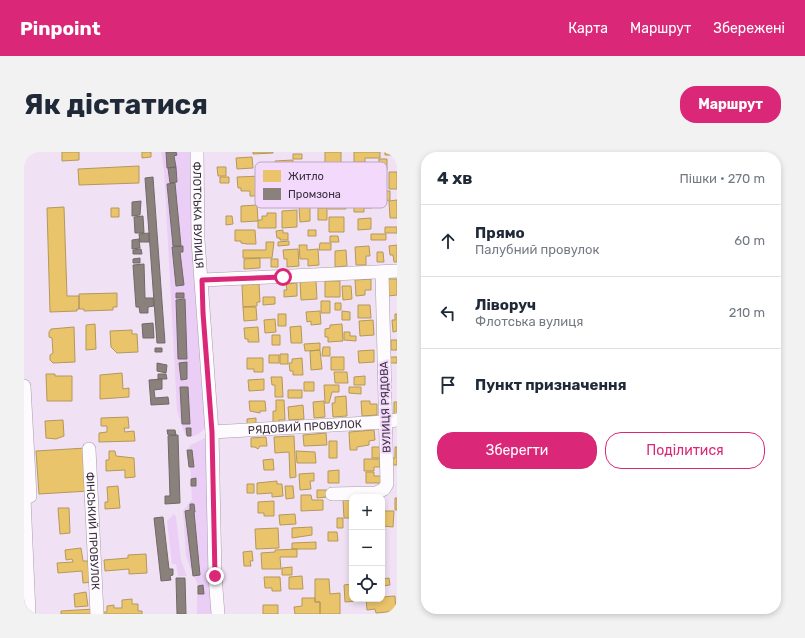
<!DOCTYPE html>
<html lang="uk">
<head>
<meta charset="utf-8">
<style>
  :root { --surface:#fff; --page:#f2f2f3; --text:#1f2937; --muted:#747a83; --line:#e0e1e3; --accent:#db2777 }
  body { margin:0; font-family:Rubik,sans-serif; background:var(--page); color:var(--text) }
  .controls { position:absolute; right:12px; bottom:12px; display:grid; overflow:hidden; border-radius:8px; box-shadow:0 2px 6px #0003 }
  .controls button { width:36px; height:36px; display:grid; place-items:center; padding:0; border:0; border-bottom:1px solid var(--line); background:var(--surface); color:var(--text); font:20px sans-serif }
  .stop { position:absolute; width:12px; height:12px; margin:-9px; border:3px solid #db2777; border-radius:50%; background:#fff }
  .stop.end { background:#db2777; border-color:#fff; box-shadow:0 1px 4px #0008 }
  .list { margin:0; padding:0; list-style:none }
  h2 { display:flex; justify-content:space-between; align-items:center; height:52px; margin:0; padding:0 16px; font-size:17px }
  h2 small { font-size:13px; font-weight:400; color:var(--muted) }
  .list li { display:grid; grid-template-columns:26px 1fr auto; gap:12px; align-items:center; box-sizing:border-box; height:72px; padding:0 16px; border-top:1px solid var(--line) }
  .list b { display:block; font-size:15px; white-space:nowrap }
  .list p { margin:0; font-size:13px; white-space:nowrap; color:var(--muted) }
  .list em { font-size:13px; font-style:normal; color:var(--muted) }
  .actions { display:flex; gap:8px; padding:12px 16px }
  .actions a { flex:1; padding:9px 0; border:1px solid var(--accent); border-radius:16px; text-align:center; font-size:14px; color:var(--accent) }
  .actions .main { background:var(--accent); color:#fff }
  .icon { flex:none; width:22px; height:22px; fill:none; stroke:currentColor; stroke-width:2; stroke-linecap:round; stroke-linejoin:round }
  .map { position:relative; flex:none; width:373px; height:462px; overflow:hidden; border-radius:16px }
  header { display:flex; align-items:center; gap:24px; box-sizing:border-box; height:56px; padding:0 20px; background:var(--accent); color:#fff }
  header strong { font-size:19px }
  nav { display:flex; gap:22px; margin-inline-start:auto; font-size:14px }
  .intro { display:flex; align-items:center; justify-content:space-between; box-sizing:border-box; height:96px; padding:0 24px }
  h1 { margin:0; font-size:28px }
  .button { padding:10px 18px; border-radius:16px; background:var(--accent); color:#fff; font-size:14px; font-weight:700 }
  main { display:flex; gap:24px; padding:0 24px }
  aside { flex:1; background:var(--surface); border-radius:16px; box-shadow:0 2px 6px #0003 }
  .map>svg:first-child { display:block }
</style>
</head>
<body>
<header>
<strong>Pinpoint</strong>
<nav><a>Карта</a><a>Маршрут</a><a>Збережені</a></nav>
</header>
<div class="intro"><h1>Як дістатися</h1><a class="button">Маршрут</a></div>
<main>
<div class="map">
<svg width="373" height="462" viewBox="0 0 373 462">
  <rect width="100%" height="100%" fill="#f0e2f4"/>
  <!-- green -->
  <path fill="#ebcef5" d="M 137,0 L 168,0 L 183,274 L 175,282 L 167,285 L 161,283 L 153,258 L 140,18 Z
    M 181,286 L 184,287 L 190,462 L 173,462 L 173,431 L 162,405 L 159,359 L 168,347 L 165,294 Z
    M 150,362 L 152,365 L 157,408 L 163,424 L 154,424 L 152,412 L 148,412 L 143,369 Z"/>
  <!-- homes -->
  <path fill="#e9c46a" stroke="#b4975d" d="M 38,0 L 55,0 L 55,8 L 38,9 Z
    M 118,0 L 127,0 L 127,5 L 118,6 Z
    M 229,0 L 249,0 L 249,1 L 229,2 Z
    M 301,0 L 317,0 L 317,14 L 301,15 Z
    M 330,0 L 356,0 L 356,6 L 341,6 L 341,10 L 330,10 Z
    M 361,0 L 373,0 L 373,3 L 361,3 Z
    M 269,2 L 278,2 L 278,7 L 269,7 Z
    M 228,5 L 229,16 L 213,17 L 212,6 Z
    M 355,7 L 363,7 L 363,18 L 355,18 Z
    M 269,8 L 269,15 L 252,16 L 251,9 Z
    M 115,14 L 115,31 L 55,33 L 54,17 Z
    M 193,15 L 202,15 L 202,24 L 194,24 Z
    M 365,20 L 373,20 L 373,37 L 365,37 Z
    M 238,24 L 238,35 L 233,35 L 233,44 L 226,44 L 226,39 L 217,39 L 217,36 L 214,36 L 213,25 Z
    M 196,25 L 205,25 L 205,31 L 196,31 Z
    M 356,39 L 366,39 L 366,48 L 348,51 L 348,44 L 356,43 Z
    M 330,45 L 348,45 L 348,56 L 340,56 L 340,60 L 330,60 Z
    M 298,46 L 321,46 L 322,57 L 304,57 L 304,53 L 298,53 Z
    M 373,48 L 373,66 L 366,66 L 365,49 Z
    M 233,53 L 234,69 L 217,70 L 217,54 Z
    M 286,54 L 286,69 L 276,70 L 275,55 Z
    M 40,55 L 43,144 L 55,144 L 55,157 L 53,157 L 53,159 L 26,160 L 23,56 Z
    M 87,56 L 95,56 L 95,65 L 87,65 Z
    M 294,56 L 303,56 L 303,68 L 294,68 Z
    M 273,58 L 273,75 L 258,76 L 258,59 Z
    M 243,61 L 252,61 L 252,76 L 234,76 L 234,68 L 238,68 L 238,64 L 243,64 Z
    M 202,64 L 208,64 L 209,72 L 202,73 Z
    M 305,65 L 320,65 L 320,80 L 305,80 Z
    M 347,66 L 347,77 L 334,78 L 334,67 Z
    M 361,75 L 373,75 L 373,81 L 361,81 Z
    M 211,78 L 231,78 L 232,92 L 223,92 L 217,91 L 217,89 L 211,89 Z
    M 259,78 L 259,81 L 264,81 L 264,88 L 256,88 L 256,86 L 253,86 L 252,79 Z
    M 284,78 L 292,78 L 292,84 L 284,84 Z
    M 347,82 L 362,82 L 362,88 L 347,88 Z
    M 306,84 L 314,84 L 315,90 L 306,90 Z
    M 265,89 L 265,93 L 254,94 L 254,90 Z
    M 242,90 L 250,90 L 248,106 L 219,106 L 219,98 L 242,98 Z
    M 296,91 L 307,91 L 307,98 L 295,98 Z
    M 275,93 L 283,93 L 283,98 L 294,97 L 295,113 L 284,114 L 284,107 L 276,107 Z
    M 373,93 L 373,110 L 370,110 L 369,103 L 366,103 L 365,94 Z
    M 345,94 L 346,104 L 342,104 L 342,113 L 332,113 L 331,95 Z
    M 274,97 L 275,114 L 263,115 L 263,107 L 260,107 L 259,98 Z
    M 322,98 L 323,114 L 311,115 L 311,99 Z
    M 353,100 L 359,100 L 360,110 L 353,110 Z
    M 236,106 L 236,116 L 220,117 L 220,107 Z
    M 247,107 L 254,107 L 254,115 L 247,115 Z
    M 347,127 L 347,138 L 341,138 L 341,143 L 332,144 L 331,128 Z
    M 363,127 L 373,127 L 373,143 L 364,144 Z
    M 276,129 L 292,129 L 293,147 L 277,148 Z
    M 301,129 L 316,129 L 316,145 L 301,145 Z
    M 273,131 L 273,144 L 260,145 L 260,138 L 263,138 L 262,132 Z
    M 235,132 L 236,150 L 233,150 L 233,154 L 219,155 L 218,133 Z
    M 318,134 L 327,134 L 328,147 L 319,148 Z
    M 93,141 L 93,155 L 89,155 L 89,158 L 60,159 L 60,157 L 55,157 L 55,142 Z
    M 239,145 L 251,145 L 251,152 L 239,153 Z
    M 297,149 L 306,149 L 306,161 L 297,161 Z
    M 311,151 L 317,151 L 317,158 L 311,158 Z
    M 334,153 L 346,153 L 347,166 L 334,166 Z
    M 219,155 L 232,155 L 233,168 L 220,169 Z
    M 296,159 L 297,172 L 287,173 L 287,169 L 283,170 L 282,160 Z
    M 318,159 L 326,160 L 326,168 L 318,168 Z
    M 254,162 L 262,162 L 262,174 L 254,174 Z
    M 371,162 L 373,162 L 373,179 L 369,180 L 368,168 L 371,168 Z
    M 251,167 L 252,180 L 241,181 L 240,168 Z
    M 349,168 L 350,183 L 336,184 L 335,169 Z
    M 71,172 L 72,197 L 62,198 L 62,173 Z
    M 318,172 L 319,189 L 304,190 L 304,185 L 301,185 L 301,177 L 306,176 L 306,173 Z
    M 277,174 L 278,191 L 267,191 L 266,175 Z
    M 50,175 L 51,210 L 29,211 L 26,208 L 26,203 L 29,201 L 28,186 L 25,185 L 25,180 L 27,177 Z
    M 234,175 L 235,190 L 224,190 L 224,187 L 221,187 L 220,176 Z
    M 108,178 L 108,182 L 113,182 L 114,200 L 93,201 L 87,195 L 86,179 Z
    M 320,180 L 326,180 L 326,184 L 332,184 L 332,189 L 320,188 Z
    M 248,183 L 256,183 L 256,193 L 248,193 Z
    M 367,188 L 373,188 L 373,198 L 367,198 Z
    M 296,191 L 296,198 L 281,199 L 280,192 Z
    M 299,195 L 306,195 L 306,204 L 298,204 Z
    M 296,198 L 298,217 L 287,218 L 286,199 Z
    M 350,198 L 350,210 L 335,211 L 334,199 Z
    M 256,202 L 264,202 L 264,212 L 256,212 Z
    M 245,203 L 255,203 L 255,211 L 245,211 Z
    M 307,205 L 320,205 L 320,218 L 307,218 Z
    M 366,205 L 373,205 L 373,211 L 366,211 Z
    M 223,206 L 239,206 L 239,220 L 230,220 L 230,217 L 223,217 Z
    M 278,206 L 279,223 L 269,223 L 269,219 L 266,219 L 265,211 L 268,211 L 268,207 Z
    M 310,220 L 323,220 L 324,231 L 311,231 Z
    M 98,221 L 99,237 L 105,236 L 105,245 L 76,247 L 76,223 Z
    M 22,222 L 31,222 L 31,224 L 48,224 L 48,249 L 23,249 Z
    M 341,224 L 341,233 L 330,233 L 330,225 Z
    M 247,225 L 258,225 L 259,245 L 251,245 L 251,233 L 248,233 Z
    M 240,227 L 240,238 L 225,239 L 224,228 Z
    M 280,230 L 290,230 L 290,239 L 280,239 Z
    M 300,233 L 315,233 L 315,240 L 308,240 L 305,251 L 301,251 Z
    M 325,235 L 337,235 L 337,242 L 325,241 Z
    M 264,238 L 278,238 L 278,246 L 264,246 Z
    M 322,244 L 323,264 L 309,265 L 308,251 L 311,251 L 311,245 Z
    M 252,248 L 260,248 L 261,268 L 255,268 L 256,273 L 249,273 L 249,259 L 252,259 Z
    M 225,249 L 241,249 L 242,259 L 236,259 L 236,261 L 226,259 Z
    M 300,249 L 301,265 L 290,266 L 289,250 Z
    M 337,249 L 346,249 L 346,252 L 353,252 L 353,263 L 338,264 Z
    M 370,250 L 373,250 L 373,262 L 370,262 Z
    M 279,253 L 280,267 L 265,268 L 264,255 Z
    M 104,265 L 105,276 L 100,276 L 101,280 L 110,279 L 111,289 L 75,290 L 75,281 L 83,280 L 83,274 L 77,274 L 77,266 Z
    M 232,266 L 232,275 L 223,275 L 223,267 Z
    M 39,268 L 40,284 L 32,287 L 22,286 L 21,269 Z
    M 350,278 L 351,288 L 345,289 L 345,293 L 333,295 L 333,298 L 326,298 L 325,280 Z
    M 302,281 L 303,293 L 280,294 L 279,283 Z
    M 270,284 L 272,325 L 266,326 L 265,300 L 251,301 L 250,285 Z
    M 242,285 L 243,294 L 236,294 L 234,297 L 231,295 L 227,295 L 227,286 Z
    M 305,289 L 313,289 L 313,306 L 305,306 Z
    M 348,295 L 356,295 L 356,306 L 348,306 Z
    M 371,295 L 373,295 L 373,313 L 369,313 L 368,306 L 371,306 Z
    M 62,296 L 65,339 L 15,342 L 12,299 Z
    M 85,299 L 91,299 L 92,304 L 110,306 L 111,325 L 101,326 L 101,318 L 82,319 L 82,308 L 85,308 Z
    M 272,299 L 291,300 L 292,311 L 273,311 Z
    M 249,307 L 250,318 L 240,318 L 239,308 Z
    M 340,307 L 356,307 L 356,315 L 350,315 L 350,319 L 340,319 Z
    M 315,318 L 315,331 L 304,331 L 304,319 Z
    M 342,320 L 350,320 L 350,324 L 357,324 L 357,331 L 342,331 Z
    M 290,321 L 290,329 L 286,329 L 287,337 L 276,338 L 275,322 Z
    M 253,329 L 253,332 L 258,332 L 259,344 L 248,345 L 248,341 L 233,342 L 233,331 Z
    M 223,332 L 230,332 L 230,341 L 223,341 Z
    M 94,334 L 96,356 L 81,357 L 81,350 L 84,350 L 83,335 Z
    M 261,334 L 269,334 L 270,346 L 262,347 Z
    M 293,338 L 303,338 L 303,345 L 293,346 Z
    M 277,343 L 287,343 L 288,348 L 299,348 L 299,358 L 277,359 Z
    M 371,346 L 373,346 L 373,358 L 371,358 Z
    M 319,348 L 328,348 L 328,366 L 320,366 Z
    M 250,349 L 250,364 L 240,364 L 240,361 L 234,361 L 234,350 Z
    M 34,356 L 45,356 L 46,381 L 36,382 Z
    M 359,359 L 370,359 L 369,375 L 359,374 Z
    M 271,362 L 272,372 L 256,373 L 255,363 Z
    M 313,366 L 319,366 L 319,376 L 313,376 Z
    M 288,375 L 288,383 L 268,386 L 268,376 Z
    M 254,376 L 255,396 L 232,397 L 231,377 Z
    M 304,380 L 313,380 L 314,389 L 304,389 Z
    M 292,390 L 292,397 L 268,397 L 268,391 Z
    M 57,396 L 59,409 L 67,409 L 69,430 L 59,431 L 58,419 L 34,421 L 33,411 L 49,410 L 48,407 L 42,408 L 41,398 Z
    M 273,397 L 273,405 L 256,405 L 257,417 L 238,417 L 237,401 L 251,400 L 251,398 Z
    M 228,399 L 229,409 L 226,409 L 227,414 L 220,414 L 219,400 Z
    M 122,402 L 123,421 L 105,422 L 105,417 L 81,419 L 80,408 L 104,406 L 104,403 Z
    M 268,415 L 268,423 L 258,423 L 258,416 Z
    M 278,424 L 279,437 L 265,437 L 265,425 Z
    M 240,425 L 256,425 L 257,439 L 248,439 L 248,436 L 241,436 Z
    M 365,426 L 366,433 L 358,434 L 358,427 Z
    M 291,427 L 305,427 L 306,442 L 316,441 L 316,462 L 296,462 L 296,450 L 291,450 Z
    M 328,432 L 328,447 L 333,447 L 333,449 L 321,450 L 320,433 Z
    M 62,440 L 64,454 L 51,455 L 50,442 Z
    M 371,444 L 372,459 L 352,461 L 351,457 L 343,458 L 342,447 L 358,447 L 358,445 Z
    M 278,446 L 291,446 L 291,450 L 296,450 L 296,462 L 271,462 L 270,455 L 278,454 Z
    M 108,447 L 108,452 L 114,452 L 114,459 L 118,459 L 118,462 L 78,462 L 78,460 L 83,460 L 83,454 L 90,453 L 90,456 L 98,456 L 98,448 Z
    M 239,453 L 254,453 L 254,462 L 239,462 Z
    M 70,457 L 71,462 L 37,462 L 37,459 Z"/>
  <!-- industry -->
  <path fill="#8a817c" stroke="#726869" d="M 142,0 L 152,0 L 153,3 L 150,4 L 152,15 L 143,16 Z
    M 152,15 L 153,30 L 146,31 L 144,16 Z
    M 129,25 L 141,191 L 133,191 L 121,26 Z
    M 151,31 L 157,94 L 149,94 L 143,32 Z
    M 117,49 L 116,63 L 108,64 L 108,50 Z
    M 119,64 L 120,81 L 111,81 L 110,65 Z
    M 125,81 L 125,90 L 116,90 L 115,82 Z
    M 115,87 L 116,96 L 108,97 L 108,88 Z
    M 159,94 L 159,100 L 156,100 L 160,133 L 152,134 L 148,95 Z
    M 117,97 L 118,102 L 109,102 L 109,98 Z
    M 116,106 L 116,111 L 109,111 L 109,107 Z
    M 120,112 L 121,146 L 129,146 L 130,154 L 124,155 L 124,161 L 116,161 L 115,155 L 112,155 L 109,113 Z
    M 152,141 L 160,141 L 160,146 L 152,146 Z
    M 161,147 L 163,207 L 154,207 L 152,148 Z
    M 129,171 L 130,186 L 119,186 L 118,172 Z
    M 131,196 L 138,196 L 138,200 L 131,200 Z
    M 163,210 L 163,227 L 157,228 L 155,211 Z
    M 133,211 L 143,213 L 142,221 L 133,219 Z
    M 134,222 L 142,222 L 143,227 L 134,227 Z
    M 138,227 L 138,237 L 130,238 L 131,246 L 144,245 L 145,252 L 127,253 L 125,228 Z
    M 156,235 L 164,235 L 166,272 L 158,272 Z
    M 162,276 L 167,276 L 167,284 L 163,284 Z
    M 143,278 L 151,278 L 152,283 L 144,283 Z
    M 154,283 L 156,351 L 141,352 L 141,344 L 146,344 L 144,284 Z
    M 163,298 L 168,298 L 170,315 L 165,315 Z
    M 172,326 L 172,334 L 167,334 L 167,327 Z
    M 166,352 L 170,352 L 171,360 L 170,360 L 176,423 L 169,424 L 161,359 L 166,358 Z
    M 139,365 L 145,417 L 149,417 L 149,423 L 146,424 L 147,428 L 137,429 L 130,366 Z
    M 152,426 L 161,426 L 162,462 L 153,462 Z
    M 179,433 L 180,442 L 174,442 L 174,434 Z"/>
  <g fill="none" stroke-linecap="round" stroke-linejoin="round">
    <!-- minor casing -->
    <g stroke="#a89dab" stroke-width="14">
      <g id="minor">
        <path id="s1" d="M 173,0 L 174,88 L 188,280 L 191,424 L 194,462"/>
        <path d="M 179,128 L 373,119"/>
        <path d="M 0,234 L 6,344 L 0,346"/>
        <path id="s2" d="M 188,280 L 361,270 L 373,268"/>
        <path id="s3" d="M 65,297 L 73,462"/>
        <path d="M 308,342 L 352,341 L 360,337 L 363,332 L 358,120"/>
        <path d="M 0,346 L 5,462"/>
      </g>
    </g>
    <!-- minor -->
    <use href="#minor" stroke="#fdfbfd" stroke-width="13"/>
  </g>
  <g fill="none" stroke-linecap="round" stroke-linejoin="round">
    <!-- route -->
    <path stroke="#db2777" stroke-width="5" d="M 191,424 L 188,280 L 179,161 L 178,128 L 259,125"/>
  </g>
  <g text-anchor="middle" stroke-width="4" stroke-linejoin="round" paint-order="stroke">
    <!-- street labels -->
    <g font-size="11" fill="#3a2e3e" stroke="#f3dafc">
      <text dy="4" stroke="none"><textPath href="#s1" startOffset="63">ФЛОТСЬКА ВУЛИЦЯ</textPath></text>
      <text transform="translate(361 255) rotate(-92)" y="4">ВУЛИЦЯ РЯДОВА</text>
      <text dy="4" stroke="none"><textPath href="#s2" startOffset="93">РЯДОВИЙ ПРОВУЛОК</textPath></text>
      <text dy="4" stroke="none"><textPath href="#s3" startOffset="82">ФІНСЬКИЙ ПРОВУЛОК</textPath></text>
    </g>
  </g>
  <!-- legend -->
  <rect x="231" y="10" width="132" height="46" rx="6" fill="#f3dafc" stroke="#bca6c3" stroke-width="1"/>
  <rect x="239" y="18" width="18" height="12" fill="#e9c46a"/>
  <rect x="239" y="36" width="18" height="12" fill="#8a817c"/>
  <g font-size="11" fill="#3a2e3e">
    <text x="264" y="28">Житло</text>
    <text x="264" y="46">Промзона</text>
  </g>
</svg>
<div class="controls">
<button>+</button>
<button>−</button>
<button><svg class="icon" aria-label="locate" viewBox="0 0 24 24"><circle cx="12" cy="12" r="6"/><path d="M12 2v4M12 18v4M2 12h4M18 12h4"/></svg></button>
</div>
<div class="stop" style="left:259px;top:125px"></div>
<div class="stop end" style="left:191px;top:424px"></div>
</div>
<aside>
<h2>4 хв<small>Пішки · 270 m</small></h2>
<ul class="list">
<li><svg class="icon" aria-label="ahead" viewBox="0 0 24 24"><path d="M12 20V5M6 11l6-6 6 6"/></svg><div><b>Прямо</b><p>Палубний провулок</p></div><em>60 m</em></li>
<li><svg class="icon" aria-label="left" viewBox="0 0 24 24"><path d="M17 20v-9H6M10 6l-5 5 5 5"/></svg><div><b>Ліворуч</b><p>Флотська вулиця</p></div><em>210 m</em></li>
<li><svg class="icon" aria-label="arrive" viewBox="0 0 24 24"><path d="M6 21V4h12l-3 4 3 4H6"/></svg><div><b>Пункт призначення</b></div></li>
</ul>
<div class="actions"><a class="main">Зберегти</a><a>Поділитися</a></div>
</aside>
</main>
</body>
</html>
